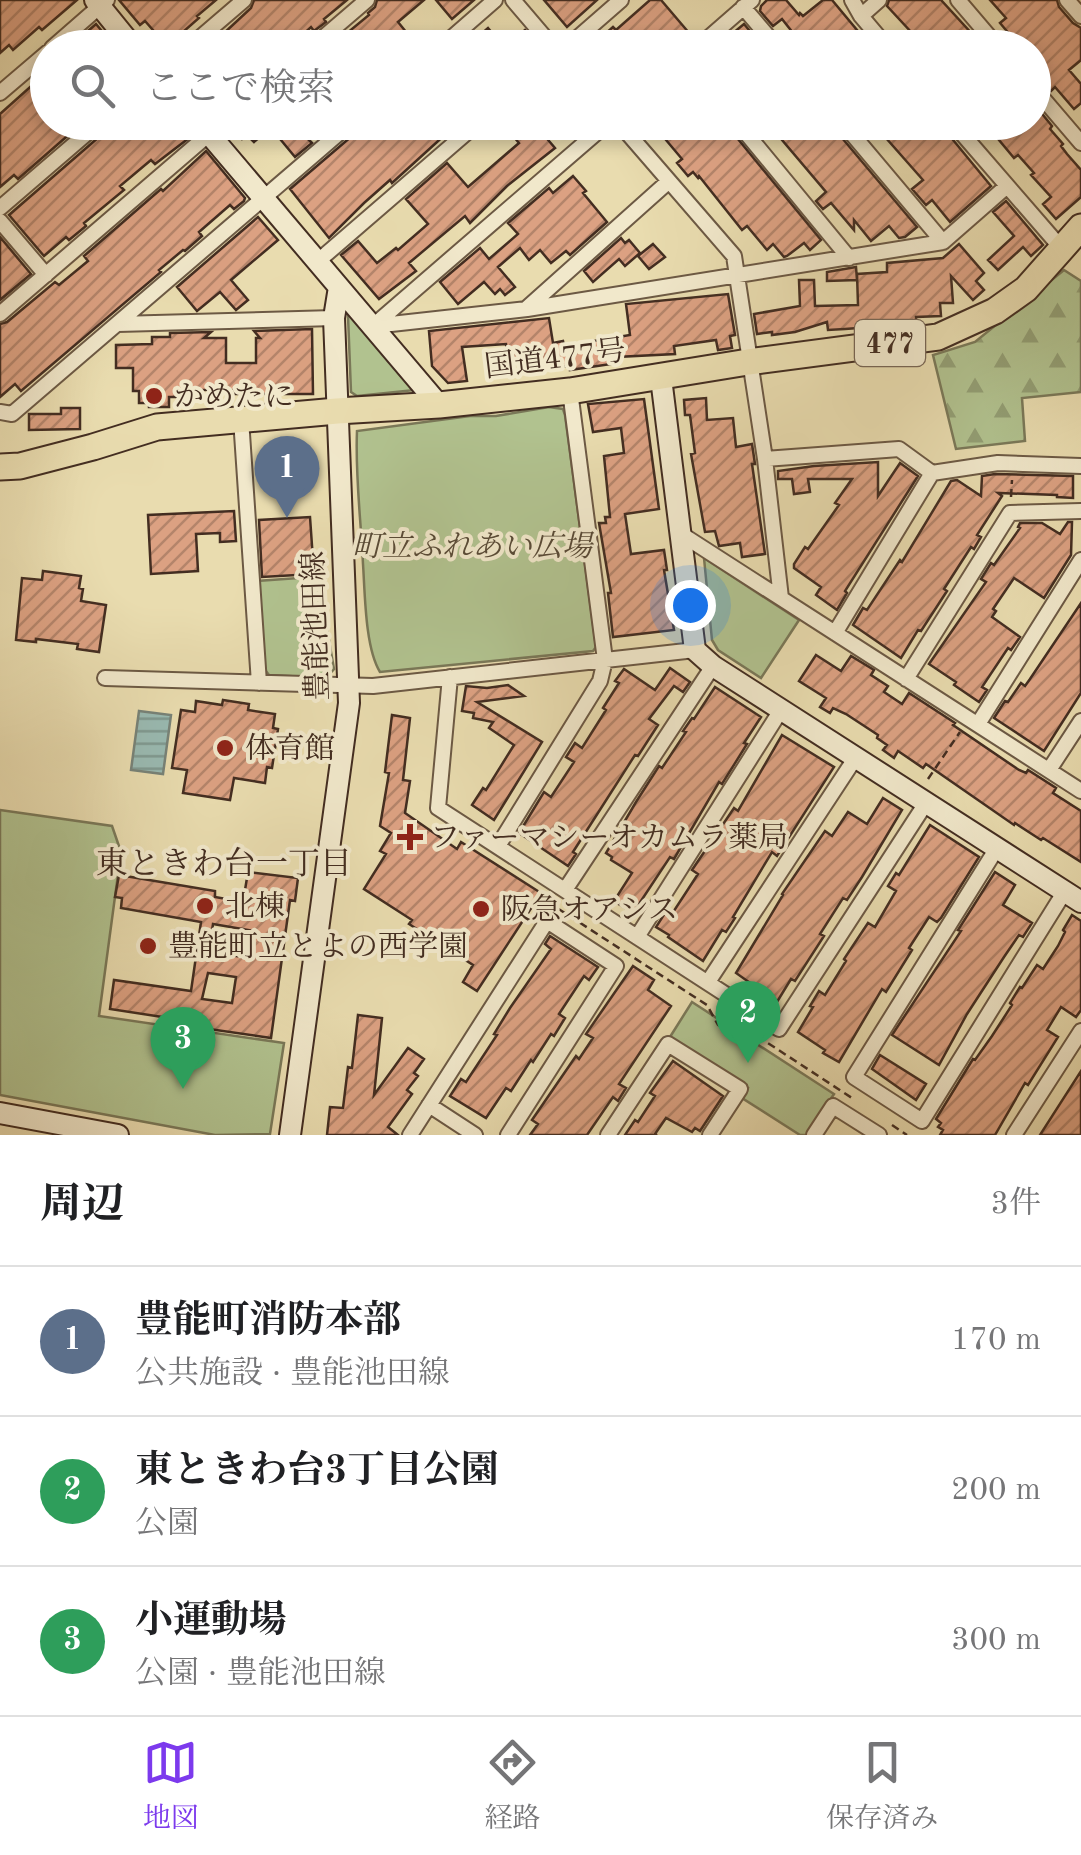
<!DOCTYPE html>
<html lang="ja">
<head>
<meta charset="utf-8">
<style>
  :root { --surface:#fff; --page:#f2f2f2; --text:#202124; --muted:#757577; --line:#e0e0e0; --accent:#7c3aed }
  body { margin:0; font-family:"Old Standard TT","Noto Serif JP",serif; background:var(--page); color:var(--text) }
  .you { position:absolute; left:690px; top:605px; width:35px; height:35px; margin:-25px; border:8px solid #fff; border-radius:50%; background:#1a73e8; box-shadow:0 0 0 15px #1a73e833 }
  .badge { display:grid; place-items:center; width:65px; height:65px; border-radius:50%; background:var(--accent); color:#fff; font-size:32px; font-weight:700 }
  .pin { position:absolute; translate:-50% -82px; filter:drop-shadow(0 2px 5px #0008) }
  .pin::after { content:''; position:absolute; top:52px; width:35px; height:30px; background:inherit; clip-path:polygon(0 0,100% 0,50% 100%) }
  .list { margin:0; padding:0; list-style:none }
  h2 { display:flex; justify-content:space-between; align-items:center; height:130px; margin:0; padding:0 40px; font-size:42px }
  h2 small { font-size:32px; font-weight:400; color:var(--muted) }
  .list li { display:grid; grid-template-columns:65px 1fr auto; gap:30px; align-items:center; box-sizing:border-box; height:150px; padding:0 40px; border-top:2px solid var(--line) }
  .list b { display:block; font-size:38px; white-space:nowrap }
  .list p { margin:0; font-size:32px; white-space:nowrap; color:var(--muted) }
  .list em { font-size:32px; font-style:normal; color:var(--muted) }
  .icon { flex:none; width:55px; height:55px; fill:none; stroke:currentColor; stroke-width:2; stroke-linecap:round; stroke-linejoin:round }
  .map { position:relative; flex:none; width:1081px; height:1135px; overflow:hidden }
  .search { position:absolute; background:var(--surface); box-shadow:0 5px 15px #0003; left:30px; right:30px; top:30px; height:110px; display:flex; align-items:center; gap:25px; box-sizing:border-box; padding:0 35px; border-radius:55px; color:var(--muted); font-size:38px }
  .sheet { height:580px; background:var(--surface) }
  nav { display:flex; justify-content:space-around; align-items:center; box-sizing:border-box; height:140px; border-top:2px solid var(--line); background:var(--surface); font-size:28px; color:var(--muted) }
  nav a { display:grid; justify-items:center; gap:5px }
  nav .on { color:var(--accent) }
  .map>svg:first-child { display:block }
</style>
</head>
<body>
<div class="map">
<svg width="1081" height="1135" viewBox="0 0 1081 1135">
  <defs>
    <pattern id="forest-firs" width="22" height="20" patternUnits="userSpaceOnUse" patternTransform="scale(2.5)"><rect width="22" height="20" fill="#b1c28f"/><path d="M5 1l3.5 6h-7zM16 11l3.5 6h-7z" fill="#929e74"/></pattern>
    <pattern id="water-rules" width="6" height="5" patternUnits="userSpaceOnUse" patternTransform="scale(2.5)"><rect width="6" height="5" fill="#99bab2"/><path d="M0 2.5h6" fill="none" stroke="#7e9890"/></pattern>
    <pattern id="building-hatch" width="6" height="6" patternUnits="userSpaceOnUse" patternTransform="scale(2.5)"><rect width="6" height="6" fill="#dca182"/><path d="M-1 1l2-2M0 6l6-6M5 7l2-2" fill="none" stroke="#b4846a"/></pattern>
  </defs>
  <rect width="100%" height="100%" fill="#e9dcaf"/>
  <filter id="stains"><feTurbulence type="fractalNoise" baseFrequency=".002" numOctaves="4"/><feColorMatrix values="0 0 0 0 .2 0 0 0 0 .09 0 0 0 0 .02 0 0 0 .5 -.17"/></filter>
  <radialGradient id="worn" r=".72"><stop offset=".6" stop-color="#630" stop-opacity="0"/><stop offset="1" stop-color="#630" stop-opacity=".3"/></radialGradient>
  <!-- forest -->
  <path fill="url(#forest-firs)" stroke="#7a7858" stroke-width="2.5" d="M 1064,270 L 1081,281 L 1081,392 L 1022,398 L 1025,441 L 956,449 L 933,355 L 975,342 Z"/>
  <!-- park -->
  <path fill="#b1c28f" stroke="#7a7858" stroke-width="2.5" d="M 358,315 L 415,390 L 357,396 L 351,392 L 348,316 Z
    M 549,407 L 563,409 L 565,415 L 596,647 L 593,651 L 380,672 C 365,648 365,593 363,564 C 361,520 355,475 357,431 L 470,416 L 496,416 Z
    M 704,558 L 799,620 L 761,678 L 718,650 L 712,640 Z
    M 326,576 L 322,600 L 334,669 L 326,678 L 269,675 L 262,666 L 257,581 Z
    M 0,810 L 112,826 L 121,852 L 99,1016 L 284,1043 L 270,1134 L 215,1135 L 0,1095 Z
    M 692,1002 L 834,1094 L 807,1135 L 800,1135 L 742,1098 L 748,1088 L 670,1037 Z"/>
  <!-- water -->
  <path fill="url(#water-rules)" stroke="#778278" stroke-width="2.5" d="M 139,711 L 171,715 L 163,774 L 131,770 Z"/>
  <!-- building -->
  <path fill="url(#building-hatch)" stroke="#432d21" stroke-width="2.5" fill-rule="evenodd" d="M 0,0 L 77,0 L 42,30 L 39,27 L 13,50 L 9,45 L 0,53 Z
    M 119,0 L 216,0 L 197,16 L 199,18 L 167,46 L 145,21 L 140,25 Z
    M 254,0 L 347,0 L 324,19 L 326,22 L 314,31 L 311,27 L 288,48 L 208,48 L 251,8 Z
    M 377,0 L 424,0 L 398,22 L 419,48 L 380,48 L 375,42 L 368,48 L 329,48 L 369,15 L 368,13 L 375,7 Z
    M 436,0 L 474,0 L 452,19 Z
    M 544,0 L 597,0 L 567,27 Z
    M 650,0 L 661,0 L 690,34 L 674,48 L 589,48 L 613,27 L 616,30 Z
    M 767,0 L 786,0 L 799,15 L 800,13 L 803,16 L 823,0 L 832,0 L 872,48 L 805,48 L 782,19 L 773,26 L 760,11 L 761,6 Z
    M 889,0 L 941,0 L 985,48 L 926,48 L 887,6 Z
    M 990,0 L 1057,0 L 1059,7 L 1073,23 L 1081,28 L 1081,60 L 1069,70 L 1081,84 L 1081,103 L 1074,109 L 1055,87 L 1051,91 L 1041,80 L 1034,78 L 1034,48 L 1021,48 L 1000,23 L 1006,18 Z
    M 96,24 L 116,48 L 71,48 L 83,38 L 82,36 Z
    M 744,24 L 764,48 L 743,48 L 732,34 Z
    M 488,28 L 504,47 L 525,30 L 540,48 L 465,48 Z
    M 48,71 L 48,122 L 66,122 L 73,131 L 18,179 L 14,175 L 0,187 L 0,114 Z
    M 1034,104 L 1052,126 L 1050,129 L 1063,144 L 1061,146 L 1067,154 L 1081,170 L 1081,197 L 1056,219 L 1043,204 L 1051,197 L 1031,175 L 1034,173 L 1018,155 L 1014,158 L 984,122 L 1034,122 Z
    M 110,122 L 140,122 L 152,135 L 167,122 L 176,122 L 189,138 L 155,164 L 151,160 L 120,186 L 124,190 L 84,223 L 86,226 L 69,240 L 66,237 L 44,256 L 9,215 L 107,130 Z
    M 233,122 L 330,122 L 309,140 L 312,143 L 295,157 L 271,128 L 254,142 L 247,135 L 242,139 L 232,127 Z
    M 362,122 L 459,122 L 392,183 L 390,180 L 364,203 L 329,238 L 290,189 L 359,130 Z
    M 501,122 L 529,122 L 534,129 L 537,127 L 555,148 L 507,186 L 470,223 L 465,216 L 409,263 L 416,271 L 379,299 L 341,255 L 358,241 L 377,263 L 396,248 L 398,250 L 428,224 L 406,199 L 447,163 L 468,187 L 519,143 Z
    M 655,122 L 724,122 L 821,240 L 810,250 L 804,243 L 787,256 L 784,257 L 773,244 L 767,250 L 747,226 L 742,230 L 699,176 L 698,178 L 693,172 L 688,176 L 677,163 L 682,159 L 666,140 L 668,137 Z
    M 755,122 L 824,122 L 834,135 L 837,132 L 917,227 L 905,237 L 899,238 L 889,226 L 871,241 L 854,220 L 854,230 L 831,203 L 823,209 L 816,201 L 826,192 L 771,127 L 762,135 L 753,125 Z
    M 856,122 L 942,122 L 944,129 L 991,186 L 950,222 L 932,200 L 926,205 L 912,189 L 923,180 L 878,129 L 869,137 Z
    M 206,151 L 245,198 L 244,201 L 234,209 L 230,205 L 199,232 L 202,236 L 185,251 L 183,250 L 159,270 L 161,272 L 21,391 L 15,384 L 0,397 L 0,324 L 7,322 L 55,282 L 59,285 L 88,261 L 84,256 L 161,189 L 163,191 Z
    M 573,176 L 586,191 L 583,193 L 607,222 L 570,255 L 566,251 L 551,263 L 540,250 L 529,260 L 520,248 L 498,267 L 515,287 L 505,295 L 500,289 L 495,294 L 484,282 L 458,304 L 440,282 L 480,248 L 489,259 L 518,234 L 508,223 L 549,188 L 553,193 Z
    M 1006,201 L 1043,245 L 1031,256 L 1023,247 L 998,270 L 988,260 L 1014,236 L 993,212 Z
    M 258,217 L 278,240 L 231,280 L 248,300 L 236,310 L 220,292 L 197,311 L 177,287 Z
    M 0,237 L 31,274 L 0,300 Z
    M 621,238 L 625,243 L 629,240 L 640,253 L 625,266 L 619,259 L 593,282 L 584,271 Z
    M 653,244 L 665,257 L 649,269 L 638,256 Z
    M 959,244 L 984,273 L 976,281 L 984,290 L 973,300 L 951,276 L 953,303 L 940,303 L 941,316 L 916,317 L 916,320 L 883,322 L 884,326 L 845,329 L 828,330 L 827,322 L 795,332 L 772,335 L 772,332 L 757,334 L 754,314 L 800,306 L 799,280 L 814,280 L 815,306 L 858,305 L 857,274 L 887,272 L 887,263 L 943,258 Z
    M 856,267 L 857,280 L 827,281 L 827,272 Z
    M 728,294 L 735,335 L 730,336 L 732,348 L 718,350 L 716,340 L 674,346 L 675,354 L 617,357 L 618,363 L 570,370 L 570,366 L 535,370 L 533,360 L 508,362 L 506,344 L 462,347 L 467,381 L 448,383 L 432,366 L 429,331 L 549,318 L 553,343 L 563,341 L 564,346 L 630,335 L 626,304 Z
    M 312,329 L 313,394 L 235,394 L 235,390 L 196,390 L 196,397 L 169,397 L 169,407 L 149,407 L 149,403 L 139,403 L 139,391 L 133,391 L 133,368 L 116,368 L 116,345 L 152,344 L 152,337 L 170,337 L 170,333 L 211,332 L 204,338 L 226,338 L 226,363 L 256,363 L 256,338 L 260,338 L 254,331 Z
    M 706,398 L 707,420 L 733,418 L 736,447 L 752,444 L 755,464 L 752,464 L 765,554 L 742,557 L 740,543 L 719,546 L 715,531 L 705,532 L 691,454 L 695,453 L 690,415 L 685,415 L 684,400 Z
    M 644,399 L 659,509 L 625,514 L 631,554 L 664,550 L 667,570 L 664,570 L 674,630 L 613,637 L 608,593 L 611,593 L 599,523 L 606,523 L 605,517 L 610,517 L 604,456 L 624,453 L 621,428 L 593,432 L 588,404 Z
    M 61,408 L 80,408 L 80,429 L 29,430 L 29,414 L 61,414 Z
    M 878,462 L 878,496 L 900,463 L 918,476 L 845,591 L 847,593 L 837,610 L 816,595 L 821,587 L 794,568 L 794,564 L 805,547 L 808,549 L 839,505 L 835,503 L 852,479 L 808,479 L 810,492 L 794,494 L 792,479 L 778,479 L 778,471 L 814,466 Z
    M 995,474 L 1073,476 L 1073,498 L 1057,497 L 1057,495 L 998,493 L 1002,496 L 977,535 L 981,537 L 974,549 L 971,547 L 944,589 L 947,591 L 921,631 L 918,630 L 901,658 L 853,625 L 863,608 L 867,610 L 900,560 L 902,562 L 951,481 L 957,480 L 981,496 L 982,476 Z
    M 234,511 L 236,541 L 220,542 L 220,533 L 196,534 L 198,571 L 151,574 L 148,515 Z
    M 310,517 L 314,574 L 262,577 L 259,520 Z
    M 1068,522 L 1072,522 L 1071,555 L 1044,598 L 1014,578 L 993,609 L 996,611 L 992,617 L 1020,637 L 1011,650 L 1008,648 L 982,687 L 987,690 L 979,702 L 954,685 L 956,682 L 929,664 L 986,582 L 981,579 L 991,563 L 994,565 L 1020,528 L 1018,527 L 1020,523 L 1042,523 L 1060,534 Z
    M 43,571 L 81,576 L 79,588 L 83,589 L 81,601 L 106,605 L 99,652 L 77,649 L 78,644 L 36,639 L 36,642 L 16,640 L 22,578 L 42,580 Z
    M 1081,603 L 1081,693 L 1044,751 L 994,718 L 1005,701 L 1008,702 L 1021,683 L 1025,686 L 1030,679 Z
    M 816,655 L 841,671 L 851,656 L 874,670 L 871,675 L 888,686 L 884,692 L 902,704 L 909,693 L 955,723 L 953,725 L 1019,770 L 1026,773 L 1028,770 L 1056,788 L 1053,793 L 1081,811 L 1081,862 L 1043,838 L 1041,840 L 1015,823 L 1014,825 L 926,764 L 923,768 L 898,751 L 894,758 L 883,750 L 887,745 L 877,738 L 878,735 L 846,714 L 833,708 L 830,713 L 820,707 L 826,698 L 799,681 Z
    M 670,668 L 690,682 L 683,692 L 674,686 L 649,719 L 658,725 L 638,756 L 635,755 L 573,852 L 576,854 L 568,866 L 519,833 L 544,792 L 551,797 L 574,762 L 566,757 L 575,743 L 582,748 L 606,710 L 603,708 L 619,683 L 615,681 L 624,669 L 655,690 Z
    M 508,685 L 524,696 L 477,702 L 542,742 L 494,820 L 472,805 L 483,788 L 486,790 L 514,745 L 489,728 L 493,722 L 473,718 L 474,713 L 462,711 L 466,686 L 487,688 Z
    M 715,687 L 761,717 L 744,743 L 747,744 L 722,784 L 719,782 L 674,859 L 670,857 L 633,913 L 614,901 L 632,873 L 611,860 L 612,857 L 606,853 L 636,802 L 659,766 L 662,768 L 686,732 L 683,731 L 692,718 L 694,719 Z
    M 223,700 L 249,704 L 248,710 L 275,714 L 273,728 L 278,729 L 272,768 L 267,767 L 265,783 L 234,778 L 230,800 L 183,793 L 187,770 L 172,768 L 181,710 L 195,712 L 196,701 L 222,705 Z
    M 392,715 L 410,718 L 403,780 L 410,781 L 405,813 L 457,849 L 461,842 L 541,893 L 477,991 L 463,982 L 473,965 L 409,924 L 412,920 L 364,889 L 386,854 L 380,851 L 391,833 L 380,826 L 389,773 L 385,772 Z
    M 782,735 L 834,767 L 777,856 L 772,852 L 733,917 L 735,918 L 726,932 L 722,930 L 703,961 L 668,937 L 669,935 L 656,927 L 665,913 L 670,917 L 698,874 L 692,870 L 734,808 L 738,811 Z
    M 883,798 L 902,810 L 862,877 L 847,900 L 843,898 L 820,934 L 824,936 L 795,981 L 791,979 L 777,1002 L 736,973 L 783,895 L 782,894 L 825,831 L 832,836 L 848,812 L 867,824 Z
    M 930,825 L 979,857 L 941,918 L 937,922 L 929,917 L 909,948 L 912,950 L 886,992 L 882,989 L 839,1062 L 823,1053 L 825,1050 L 798,1032 L 813,1007 L 810,1006 L 819,991 L 825,995 L 846,961 L 844,959 L 868,923 L 875,927 L 896,891 L 888,886 L 896,873 L 899,875 Z
    M 248,872 L 298,878 L 295,901 L 290,900 L 271,1038 L 181,1025 L 182,1020 L 110,1009 L 114,980 L 191,991 L 201,922 L 121,908 L 122,898 L 115,897 L 119,875 L 215,891 L 215,897 L 243,902 ZM 213,924 L 254,931 L 250,958 L 209,952 ZM 208,973 L 236,977 L 232,1003 L 202,999 Z
    M 995,872 L 1015,885 L 1003,905 L 1032,923 L 1023,937 L 1019,935 L 1004,957 L 967,1014 L 939,1065 L 892,1035 L 961,931 L 958,930 Z
    M 1072,915 L 1081,921 L 1081,1010 L 1076,1017 L 1061,1007 L 1047,1030 L 1058,1037 L 1028,1085 L 1025,1083 L 995,1135 L 940,1135 L 943,1130 L 938,1127 L 941,1123 L 936,1119 L 973,1059 L 975,1060 L 992,1036 L 1012,1005 L 1010,1003 L 1020,987 L 1022,988 L 1037,965 L 1043,969 L 1058,946 L 1065,932 L 1063,930 Z
    M 550,936 L 598,967 L 589,980 L 584,976 L 559,1014 L 565,1018 L 554,1036 L 551,1034 L 533,1062 L 531,1060 L 511,1091 L 506,1088 L 486,1118 L 450,1096 L 461,1079 L 466,1082 L 497,1035 L 494,1034 L 510,1008 L 551,949 L 545,944 Z
    M 633,966 L 654,980 L 648,990 L 671,1006 L 619,1084 L 626,1088 L 618,1101 L 613,1097 L 587,1135 L 530,1135 L 538,1124 L 532,1120 L 576,1056 L 579,1059 L 593,1038 L 586,1034 Z
    M 358,1015 L 382,1018 L 374,1095 L 408,1048 L 424,1059 L 414,1073 L 418,1076 L 407,1090 L 412,1094 L 388,1127 L 398,1135 L 327,1135 L 330,1107 L 343,1108 L 348,1067 L 352,1068 Z
    M 880,1055 L 926,1084 L 916,1100 L 872,1069 Z
    M 673,1061 L 723,1096 L 700,1131 L 695,1128 L 692,1132 L 666,1118 L 655,1134 L 657,1135 L 625,1135 L 635,1120 L 638,1122 L 655,1096 L 650,1093 Z
    M 1081,1071 L 1081,1135 L 1040,1135 Z"/>
  <g fill="none" stroke-linecap="round" stroke-linejoin="round">
    <!-- street casing -->
    <g stroke="#6c5944" stroke-width="18">
      <path id="street" d="M 513,0 L 554,48
        M 852,0 L 861,16 L 888,48
        M 958,0 L 999,48
        M 1067,0 L 1081,16
        M 743,7 L 778,48
        M 861,16 L 879,0
        M 52,48 L 107,0
        M 188,48 L 244,0
        M 311,48 L 367,0
        M 440,48 L 495,0
        M 566,48 L 621,0
        M 697,48 L 752,0
        M 1034,88 L 1081,143
        M 0,93 L 48,52
        M 618,122 L 734,256 L 765,459 L 781,598
        M 737,122 L 849,258
        M 842,122 L 943,242
        M 952,122 L 1062,249
        M 0,208 L 100,122
        M 0,221 L 46,275
        M 317,262 L 479,122
        M 527,308 L 669,181
        M 0,314 L 223,122
        M 118,324 L 334,318
        M 373,326 L 527,309 L 943,242 L 1007,186
        M 373,326 L 609,122
        M 0,412 L 12,414 L 352,122
        M 241,419 L 259,683
        M 765,459 L 899,449 L 932,473 L 835,633
        M 932,473 L 998,463 L 1081,466
        M 681,534 L 1081,791
        M 450,677 L 438,808 L 779,1029 L 926,803
        M 105,678 L 373,686 L 695,650
        M 906,679 L 1010,513 L 1081,511
        M 978,724 L 1081,560
        M 1049,770 L 1081,721
        M 498,846 L 600,681 L 605,660 L 570,391
        M 997,848 L 854,1077 L 922,1121 L 1065,891
        M 565,890 L 713,666
        M 637,937 L 781,710
        M 708,982 L 856,757
        M 429,1105 L 475,1135
        M 410,1135 L 547,921 L 616,966 L 508,1135
        M 608,1135 L 668,1044 L 740,1089 L 710,1135
        M 814,1135 L 833,1106 L 879,1135
        M 1014,1135 L 1081,1031"/>
    </g>
    <!-- secondary casing -->
    <g stroke="#432d21" stroke-width="24">
      <path id="secondary" d="M 95,0 L 134,48
        M 199,122 L 439,405
        M 661,378 L 695,650 L 713,666 L 1081,902
        M 0,1113 L 118,1135
        M 290,1135 L 349,703 L 334,318 L 339,287"/>
    </g>
    <!-- highway casing -->
    <g stroke="#432d21" stroke-width="29">
      <path id="highway" d="M 0,467 L 20,466 L 93,447 L 157,427 L 337,411 L 439,405 L 570,391 L 748,362 L 938,337 L 995,311 L 1026,289 L 1081,227"/>
    </g>
    <!-- path -->
    <path stroke="#432d21" stroke-width="2.5" stroke-dasharray="8 5" stroke-linecap="butt" d="M 1011,497 L 1012,480
      M 928,779 L 960,732
      M 550,899 L 554,906 L 707,1005 L 718,1025 L 744,1039 L 751,1032 L 852,1098
      M 892,1125 L 907,1135"/>
    <!-- street -->
    <use href="#street" stroke="#f1e8cb" stroke-width="14"/>
    <!-- secondary -->
    <use href="#secondary" stroke="#f1e8cb" stroke-width="20"/>
    <!-- highway -->
    <use href="#highway" stroke="#e9dcaf" stroke-width="25"/>
  </g>
  <!-- markers -->
  <g fill="#8f2418" stroke="#f1e8cb" stroke-width="4">
    <circle cx="154" cy="396" r="10"/>
    <circle cx="225" cy="748" r="10"/>
    <path d="M405 822h10v10h10v10h-10v10h-10v-10h-10v-10h10z"/>
    <circle cx="205" cy="906" r="10"/>
    <circle cx="481" cy="909" r="10"/>
    <circle cx="148" cy="946" r="10"/>
  </g>
  <g text-anchor="middle" stroke-width="8" stroke-linejoin="round" paint-order="stroke">
    <!-- shield labels -->
    <rect fill="#f1e8cb" stroke="#776554" stroke-width="2.5" x="855" y="320" width="70" height="46" rx="8"/>
    <g font-size="28" font-weight="bold" fill="#432d21">
      <text x="890" y="353">477</text>
    </g>
    <!-- street labels -->
    <g font-size="30" fill="#432d21" stroke="#f1e8cb">
      <text transform="translate(555 358) rotate(-7)" y="10">国道477号</text>
      <text transform="translate(315 626) rotate(-92)" y="10">豊能池田線</text>
    </g>
    <!-- poi labels -->
    <g font-size="30" fill="#432d21" stroke="#f1e8cb" text-anchor="start">
      <text x="174" y="406">かめたに</text>
      <text x="245" y="758">体育館</text>
      <text x="430" y="847">ファーマシーオカムラ薬局</text>
      <text x="225" y="916">北棟</text>
      <text x="501" y="919">阪急オアシス</text>
      <text x="168" y="956">豊能町立とよの西学園</text>
    </g>
    <!-- park labels -->
    <g font-size="30" font-style="italic" fill="#594b37" stroke="#f1e8cb">
      <text x="472" y="556">町立ふれあい広場</text>
    </g>
    <!-- neighbourhood labels -->
    <g font-size="32" fill="#432d21" stroke="#f1e8cb">
      <text x="224" y="874">東ときわ台一丁目</text>
    </g>
  </g>
  <rect width="100%" height="100%" filter="url(#stains)"/>
  <rect width="100%" height="100%" fill="url(#worn)"/>
</svg>
<div class="you"></div>
<div class="pin badge" style="left:287px;top:518px;background:#5c6f8a">1</div>
<div class="pin badge" style="left:748px;top:1063px;background:#2e9e5b">2</div>
<div class="pin badge" style="left:183px;top:1089px;background:#2e9e5b">3</div>
<div class="search"><svg class="icon" aria-label="search" viewBox="0 0 24 24"><circle cx="10" cy="10" r="6"/><path d="M15 15l6 6"/></svg>ここで検索</div>
</div>
<section class="sheet">
<h2>周辺<small>3件</small></h2>
<ul class="list">
<li><span class="badge" style="background:#5c6f8a">1</span><div><b>豊能町消防本部</b><p>公共施設 · 豊能池田線</p></div><em>170 m</em></li>
<li><span class="badge" style="background:#2e9e5b">2</span><div><b>東ときわ台3丁目公園</b><p>公園</p></div><em>200 m</em></li>
<li><span class="badge" style="background:#2e9e5b">3</span><div><b>小運動場</b><p>公園 · 豊能池田線</p></div><em>300 m</em></li>
</ul>
</section>
<nav>
<a class="on"><svg class="icon" aria-label="map" viewBox="0 0 24 24"><path d="M3 6l6-2 6 2 6-2v14l-6 2-6-2-6 2zM9 4v14M15 6v14"/></svg>地図</a>
<a><svg class="icon" aria-label="directions" viewBox="0 0 24 24"><path d="M12 3l9 9-9 9-9-9zM9 14v-3h6M13 9l2 2-2 2"/></svg>経路</a>
<a><svg class="icon" aria-label="saved" viewBox="0 0 24 24"><path d="M7 4h10v16l-5-4-5 4z"/></svg>保存済み</a>
</nav>
</body>
</html>
